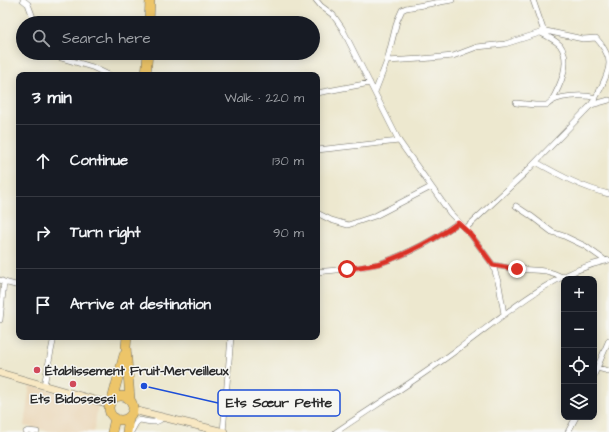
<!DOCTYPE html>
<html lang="en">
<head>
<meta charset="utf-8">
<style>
  :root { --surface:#171b24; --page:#242831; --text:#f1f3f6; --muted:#9ea1a6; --line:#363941 }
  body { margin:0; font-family:"Architects Daughter",sans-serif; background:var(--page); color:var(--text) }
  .controls { position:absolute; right:12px; bottom:12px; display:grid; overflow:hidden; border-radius:8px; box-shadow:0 2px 10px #0003 }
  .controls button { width:36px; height:36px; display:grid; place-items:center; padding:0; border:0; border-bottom:1px solid var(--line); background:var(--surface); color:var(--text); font:20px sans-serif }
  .stop { position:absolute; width:12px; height:12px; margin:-9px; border:3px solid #d93025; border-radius:50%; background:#fff }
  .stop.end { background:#d93025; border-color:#fff; box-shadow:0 1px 4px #0008 }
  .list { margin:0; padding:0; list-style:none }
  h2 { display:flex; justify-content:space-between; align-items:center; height:52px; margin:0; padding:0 16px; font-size:17px }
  h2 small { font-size:13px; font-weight:400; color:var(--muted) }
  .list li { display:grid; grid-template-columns:26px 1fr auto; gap:12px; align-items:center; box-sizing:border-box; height:72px; padding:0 16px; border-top:1px solid var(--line) }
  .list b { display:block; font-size:15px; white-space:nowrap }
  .list em { font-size:13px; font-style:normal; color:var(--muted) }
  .icon { flex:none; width:22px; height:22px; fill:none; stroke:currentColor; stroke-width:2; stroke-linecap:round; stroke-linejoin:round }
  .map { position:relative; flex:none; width:609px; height:432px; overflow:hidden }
  .search { position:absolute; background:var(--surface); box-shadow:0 2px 10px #0003; left:16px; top:16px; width:304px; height:44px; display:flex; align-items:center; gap:10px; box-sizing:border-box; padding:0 14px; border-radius:22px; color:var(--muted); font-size:15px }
  .panel { position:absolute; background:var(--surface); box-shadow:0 2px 10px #0003; left:16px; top:72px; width:304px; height:268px; border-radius:8px }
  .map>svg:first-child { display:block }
</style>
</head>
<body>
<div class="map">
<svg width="609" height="432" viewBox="0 0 609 432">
  <rect width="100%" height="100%" fill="#f6f6f2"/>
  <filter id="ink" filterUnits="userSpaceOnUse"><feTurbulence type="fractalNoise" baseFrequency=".025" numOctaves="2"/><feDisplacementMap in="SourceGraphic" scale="8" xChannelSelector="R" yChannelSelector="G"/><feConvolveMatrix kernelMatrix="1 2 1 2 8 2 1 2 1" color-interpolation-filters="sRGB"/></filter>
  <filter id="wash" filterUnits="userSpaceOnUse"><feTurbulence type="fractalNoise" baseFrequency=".012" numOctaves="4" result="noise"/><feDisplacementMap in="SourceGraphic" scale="16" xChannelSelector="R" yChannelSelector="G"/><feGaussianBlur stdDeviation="0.9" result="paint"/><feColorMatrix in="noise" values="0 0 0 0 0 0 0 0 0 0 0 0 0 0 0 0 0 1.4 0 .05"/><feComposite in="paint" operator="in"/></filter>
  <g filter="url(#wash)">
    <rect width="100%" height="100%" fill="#ede8cf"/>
    <!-- built -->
    <path fill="#ebd8ba" d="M 30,385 L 98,404 L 94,432 L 53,432 L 24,426 Z"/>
  </g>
  <g filter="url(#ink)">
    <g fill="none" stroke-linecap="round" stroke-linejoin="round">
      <!-- minor casing -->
      <g stroke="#6f6d64" stroke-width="6">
        <path id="minor" d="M 23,0 L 28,4 L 35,23
          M 316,0 L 321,6 L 333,15 L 342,28 L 399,141 L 450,213 L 471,235 L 493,265 L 499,285 L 504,314
          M 541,33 C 547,36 555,40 560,45 C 572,62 560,86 551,102
          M 45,53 L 92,67 L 109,75
          M 387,61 L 421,59 L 453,56 L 477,47 L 505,44 L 546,31
          M 375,92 L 387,61 L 397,21 L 402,10 L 406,8 L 452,0
          M 317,93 L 370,83
          M 516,103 L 535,105 L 547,105 C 556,95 584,94 596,98
          M 591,105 L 609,100
          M 317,150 L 399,141
          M 536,162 C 559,175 583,188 609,194
          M 516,206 L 531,216 L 552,232 L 564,236 L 585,246 L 606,261
          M 317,213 L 331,220 L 348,225 L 375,216 L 431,187
          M 465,229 L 525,173 L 590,106 C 597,97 609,74 609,63 C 609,55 601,43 596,38 L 583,39 L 546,31 L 543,29 L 533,0
          M 493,265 C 502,266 510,269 519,269 C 538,271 544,268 562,277
          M 317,272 C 338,269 361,269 381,263 C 407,254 436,239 458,223
          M 0,280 L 4,282 L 19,286
          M 0,320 L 4,282
          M 597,368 L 609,371
          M 594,375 L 609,340
          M 44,385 L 54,337
          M 26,432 L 28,431 L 37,432
          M 131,432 L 136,423 L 139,420 C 147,421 156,425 162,418
          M 223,432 L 231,337
          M 336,432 C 376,405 416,380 454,352 C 503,317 549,273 609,260
          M 568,432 L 576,417"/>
      </g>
      <!-- secondary casing -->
      <g stroke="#6f6d64" stroke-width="8">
        <path id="secondary" d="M 0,373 L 109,404
          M 133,410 L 224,432"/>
      </g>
      <!-- trunk casing -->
      <g stroke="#6f6d64" stroke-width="10">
        <path id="trunk" d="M 149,23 L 150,0
          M 146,75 L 148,53
          M 127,337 L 126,347 L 130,399
          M109 408a12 12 0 1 1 24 0a12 12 0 1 1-24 0Z
          M 112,400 L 124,355
          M 112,432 L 115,418
          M 127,432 L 129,417"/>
      </g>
      <!-- minor -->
      <use href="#minor" stroke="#fff" stroke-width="5"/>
      <!-- secondary -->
      <use href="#secondary" stroke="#f8e8c3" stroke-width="7"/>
      <!-- trunk -->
      <use href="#trunk" stroke="#edc569" stroke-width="9"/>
    </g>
  </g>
  <g fill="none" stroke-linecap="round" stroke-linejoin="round" filter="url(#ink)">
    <!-- route -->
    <path stroke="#d93025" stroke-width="5" d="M 347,269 C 358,267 370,266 381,263 C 405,255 438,238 458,223 L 471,235 L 493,265 L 517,269"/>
  </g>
  <!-- markers -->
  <g fill="#d1495b" stroke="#f6f6f2" stroke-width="1.5">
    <circle cx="37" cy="370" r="4"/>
    <circle cx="73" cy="384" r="4"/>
  </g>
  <g text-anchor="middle" stroke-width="3" stroke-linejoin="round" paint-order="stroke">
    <!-- poi labels -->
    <g font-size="13" font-weight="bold" fill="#2b2b2b" stroke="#f6f6f2" text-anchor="start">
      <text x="45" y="375">Établissement Fruit-Merveilleux</text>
      <text x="73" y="403" text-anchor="middle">Ets Bidossessi</text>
    </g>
  </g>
  <!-- callouts -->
  <path fill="none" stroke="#1d4ed8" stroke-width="1.5" d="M144 386L218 403"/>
  <circle fill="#1d4ed8" stroke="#f6f6f2" stroke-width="1.5" cx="144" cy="386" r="4"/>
  <rect fill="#f6f6f2" stroke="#1d4ed8" stroke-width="1.5" x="218" y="390" width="122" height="26" rx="4"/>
  <g font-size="14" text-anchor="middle" font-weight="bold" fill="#2b2b2b">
    <text x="279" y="407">Ets Sœur Petite</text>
  </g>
</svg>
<div class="controls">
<button>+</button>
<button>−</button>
<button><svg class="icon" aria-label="locate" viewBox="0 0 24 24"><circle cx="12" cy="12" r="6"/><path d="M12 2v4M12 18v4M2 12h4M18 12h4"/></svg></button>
<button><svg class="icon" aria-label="layers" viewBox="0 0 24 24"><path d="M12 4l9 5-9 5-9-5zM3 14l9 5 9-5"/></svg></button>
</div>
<div class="stop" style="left:347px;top:269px"></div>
<div class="stop end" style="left:517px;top:269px"></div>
<div class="search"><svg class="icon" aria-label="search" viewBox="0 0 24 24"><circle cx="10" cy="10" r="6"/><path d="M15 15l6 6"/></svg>Search here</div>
<section class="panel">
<h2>3 min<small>Walk · 220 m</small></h2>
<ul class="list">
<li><svg class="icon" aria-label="ahead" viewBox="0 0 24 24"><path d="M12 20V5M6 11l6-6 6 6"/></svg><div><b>Continue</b></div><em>130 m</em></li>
<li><svg class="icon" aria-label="right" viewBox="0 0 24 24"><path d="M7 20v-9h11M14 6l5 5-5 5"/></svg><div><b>Turn right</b></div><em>90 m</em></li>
<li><svg class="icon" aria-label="arrive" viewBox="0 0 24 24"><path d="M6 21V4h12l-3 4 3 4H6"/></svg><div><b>Arrive at destination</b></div></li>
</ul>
</section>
</div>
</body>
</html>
